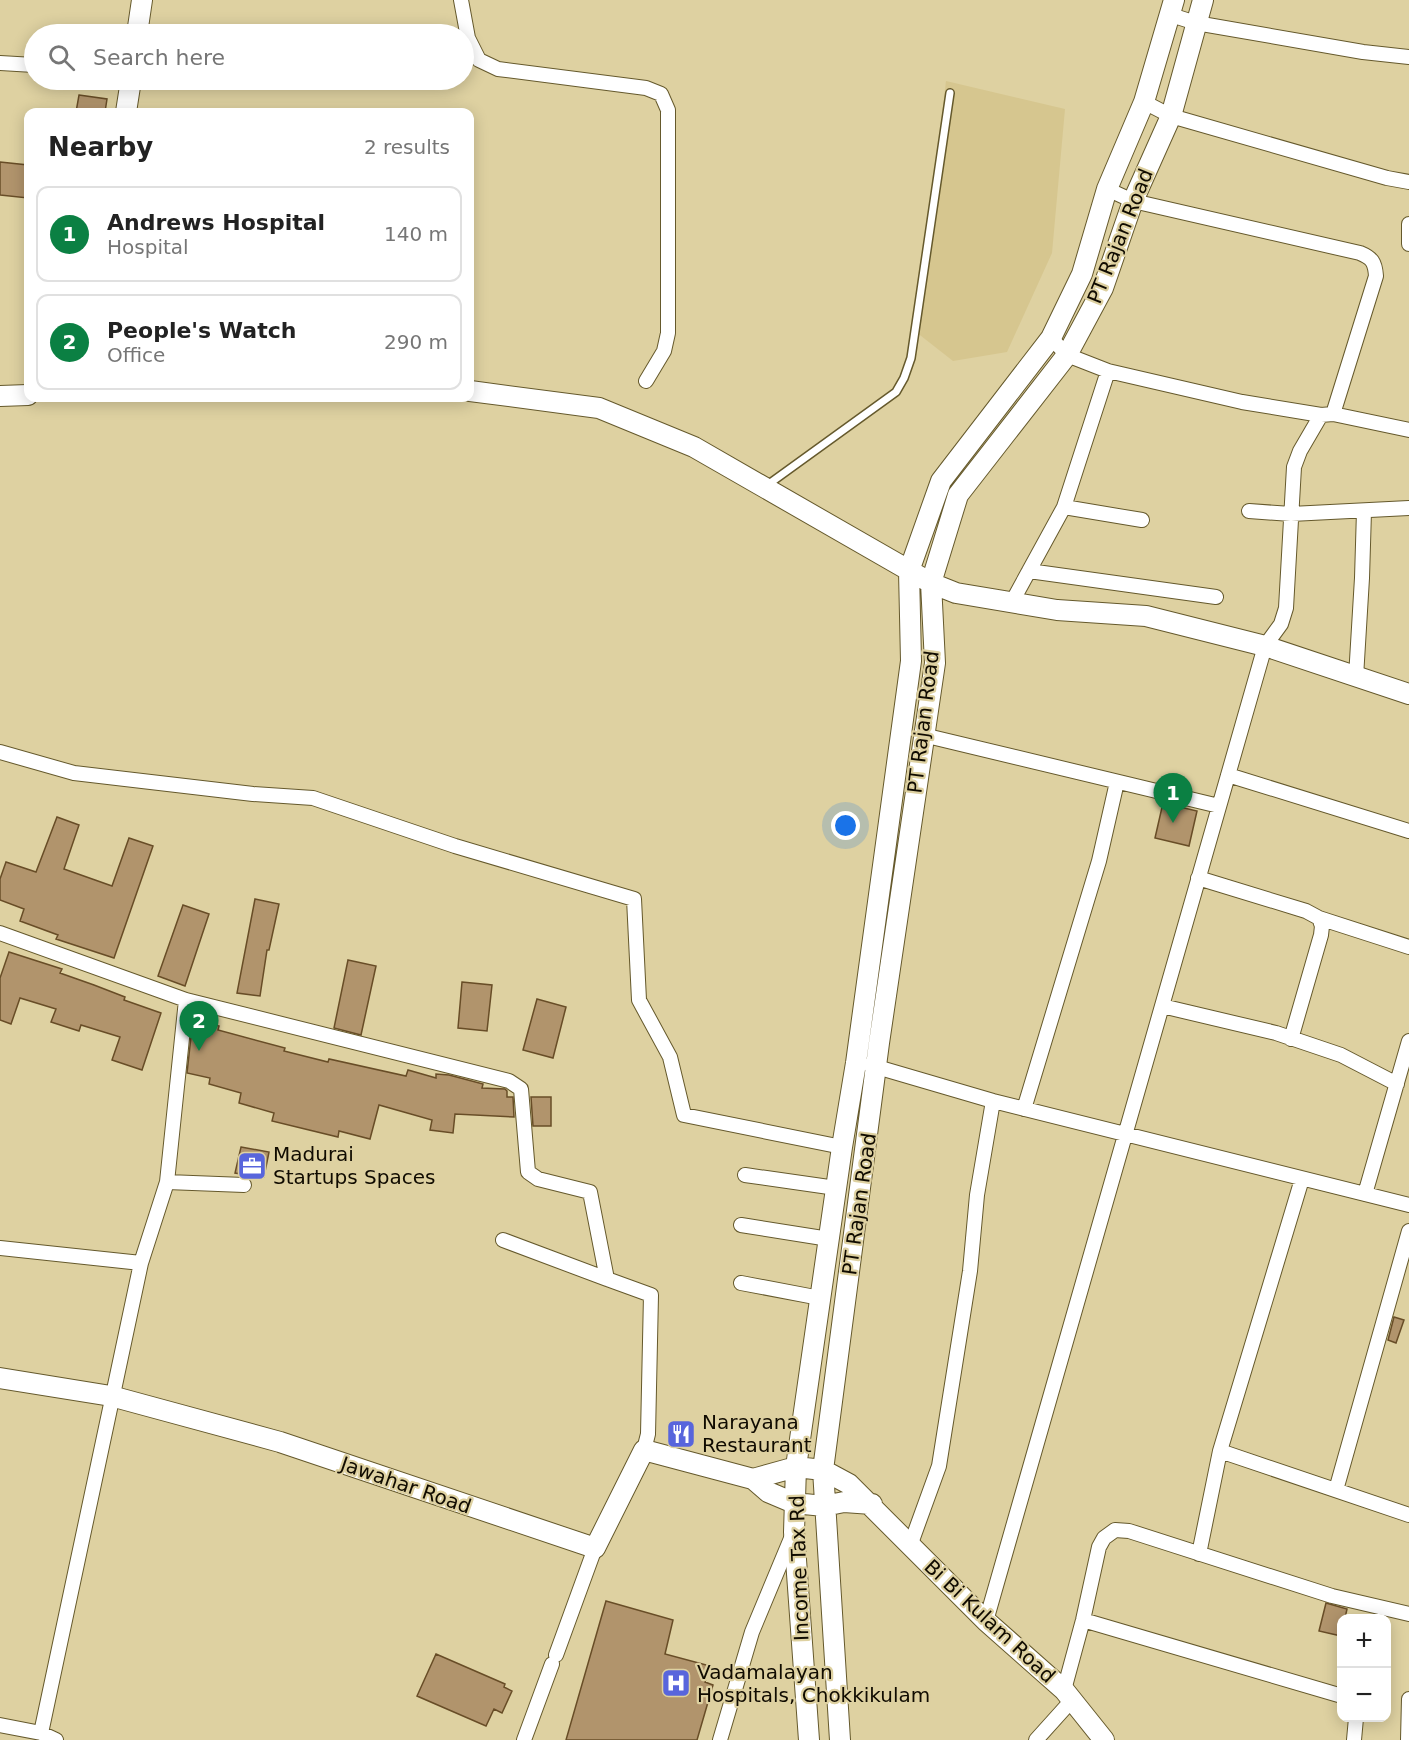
<!DOCTYPE html>
<html lang="en">
<head>
<meta charset="utf-8">
<style>
  :root { --surface:#fff; --page:#f2f2f2; --text:#222; --muted:#767676; --line:#e0e0e0; --accent:#0b8043 }
  body { margin:0; font-family:"DejaVu Sans",sans-serif; background:var(--page); color:var(--text) }
  .controls { position:absolute; right:18px; bottom:18px; display:grid; overflow:hidden; border-radius:12px; box-shadow:0 3px 15px #0003 }
  .controls button { width:54px; height:54px; display:grid; place-items:center; padding:0; border:0; border-bottom:2px solid var(--line); background:var(--surface); color:var(--text); font:30px sans-serif }
  .you { position:absolute; left:846px; top:826px; width:21px; height:21px; margin:-15px; border:4px solid #fff; border-radius:50%; background:#1a73e8; box-shadow:0 0 0 9px #1a73e833 }
  .badge { display:grid; place-items:center; width:39px; height:39px; border-radius:50%; background:var(--accent); color:#fff; font-size:20px; font-weight:700 }
  .pin { position:absolute; translate:-50% -50px; filter:drop-shadow(0 2px 3px #0008) }
  .pin::after { content:''; position:absolute; top:32px; width:21px; height:18px; background:inherit; clip-path:polygon(0 0,100% 0,50% 100%) }
  .list { margin:0; padding:0; list-style:none }
  h2 { display:flex; justify-content:space-between; align-items:center; height:78px; margin:0; padding:0 24px; font-size:26px }
  h2 small { font-size:20px; font-weight:400; color:var(--muted) }
  .list li { display:grid; grid-template-columns:39px 1fr auto; gap:18px; align-items:center; box-sizing:border-box; height:96px; margin:0 12px 12px; padding:0 12px; border:2px solid var(--line); border-radius:12px }
  .list b { display:block; font-size:22px; white-space:nowrap }
  .list p { margin:0; font-size:20px; white-space:nowrap; color:var(--muted) }
  .list em { font-size:20px; font-style:normal; color:var(--muted) }
  .icon { flex:none; width:33px; height:33px; fill:none; stroke:currentColor; stroke-width:2; stroke-linecap:round; stroke-linejoin:round }
  .map { position:relative; flex:none; width:1409px; height:1740px; overflow:hidden }
  .search { position:absolute; background:var(--surface); box-shadow:0 3px 15px #0003; left:24px; top:24px; width:450px; height:66px; display:flex; align-items:center; gap:15px; box-sizing:border-box; padding:0 21px; border-radius:33px; color:var(--muted); font-size:22px }
  .panel { position:absolute; background:var(--surface); box-shadow:0 3px 15px #0003; left:24px; top:108px; width:450px; height:294px; border-radius:12px }
  .map>svg:first-child { display:block }
</style>
</head>
<body>
<div class="map">
<svg width="1409" height="1740" viewBox="0 0 1409 1740">
  <rect width="100%" height="100%" fill="#ded1a1"/>
  <!-- built -->
  <path fill="#d6c68f" d="M 946,81 L 1065,109 L 1052,253 L 1007,352 L 953,361 L 916,332 Z"/>
  <!-- building -->
  <path fill="#b1946c" stroke="#684d27" stroke-width="1.5" d="M 79,95 L 107,99 L 105,112 L 76,112 Z
    M 0,162 L 28,165 L 28,198 L 0,195 Z
    M 1163,803 L 1197,811 L 1189,846 L 1155,838 Z
    M 57,817 L 79,825 L 64,869 L 112,886 L 129,838 L 153,846 L 114,958 L 56,939 L 58,935 L 20,921 L 24,909 L 0,900 L 0,879 L 6,862 L 36,872 Z
    M 255,899 L 279,904 L 269,950 L 267,950 L 260,996 L 237,993 Z
    M 183,905 L 209,914 L 185,986 L 158,976 Z
    M 9,952 L 62,969 L 60,973 L 94,985 L 125,997 L 124,1000 L 161,1013 L 142,1070 L 112,1060 L 120,1037 L 81,1025 L 79,1031 L 51,1022 L 56,1009 L 20,998 L 11,1024 L 0,1020 L 0,978 Z
    M 348,960 L 376,966 L 361,1035 L 334,1028 Z
    M 462,982 L 492,985 L 487,1031 L 458,1028 Z
    M 537,999 L 566,1007 L 553,1058 L 523,1050 Z
    M 193,1019 L 219,1026 L 218,1030 L 285,1048 L 284,1051 L 328,1062 L 329,1059 L 406,1076 L 408,1070 L 436,1078 L 436,1074 L 449,1075 L 483,1084 L 482,1088 L 505,1089 L 507,1091 L 507,1097 L 513,1097 L 514,1117 L 455,1114 L 453,1133 L 430,1130 L 432,1120 L 379,1105 L 370,1139 L 339,1131 L 338,1137 L 272,1121 L 274,1113 L 239,1103 L 241,1093 L 209,1084 L 210,1078 L 187,1073 Z
    M 531,1097 L 551,1097 L 551,1126 L 533,1126 Z
    M 241,1147 L 269,1152 L 264,1177 L 235,1173 Z
    M 1394,1317 L 1404,1320 L 1396,1343 L 1388,1340 Z
    M 606,1601 L 673,1620 L 665,1654 L 710,1666 L 705,1682 L 713,1685 L 697,1740 L 566,1740 Z
    M 1326,1603 L 1347,1609 L 1345,1618 L 1341,1618 L 1341,1636 L 1319,1631 Z
    M 436,1654 L 505,1684 L 504,1687 L 512,1691 L 502,1713 L 494,1709 L 486,1726 L 417,1696 Z"/>
  <g fill="none" stroke-linecap="round" stroke-linejoin="round">
    <!-- lane casing -->
    <g stroke="#65592c" stroke-width="10">
      <path id="lane" d="M 766,486 L 896,392 L 904,378 L 911,358 L 950,93"/>
    </g>
    <!-- street casing -->
    <g stroke="#65592c" stroke-width="16">
      <path id="street" d="M 461,0 L 468,38 L 479,60 L 498,69 L 646,88 L 661,94 L 668,110 L 668,333 L 664,351 L 646,381
        M 1171,15 L 1196,23 L 1363,52 L 1409,57
        M 0,63 L 34,65
        M 1144,102 L 1171,116 L 1387,178 L 1409,182
        M 1107,189 L 1133,201 L 1360,253 C 1372,258 1375,262 1376,276 L 1333,414
        M 1409,224 L 1409,244
        M 1051,338 L 1067,355 L 1108,371 L 1242,402 L 1321,415 L 1333,414 L 1409,430
        M 1064,507 L 1142,520
        M 1249,511 L 1291,514 L 1409,508
        M 1029,571 L 1216,597
        M 1012,602 L 1064,507 L 1108,371
        M 1356,677 L 1362,578 L 1364,511
        M 923,735 L 1219,806
        M 0,752 L 74,773 L 253,794 L 313,798 L 455,846 L 634,899 L 639,1000 L 670,1057 L 684,1115 L 842,1147
        M 1228,775 L 1409,831
        M 1198,878 L 1306,911 L 1319,918 L 1322,926 L 1321,935 L 1291,1039
        M 1319,918 L 1409,947
        M 0,933 L 186,1000 L 509,1081 L 521,1089 L 528,1172 L 538,1179 L 590,1192 L 607,1279 L 651,1295 L 648,1434 L 644,1450
        M 1162,1006 L 1276,1033 L 1341,1055 L 1397,1084
        M 870,1065 L 993,1101 L 1409,1205
        M 1024,1109 L 1099,861 L 1117,782
        M 745,1175 L 836,1188
        M 167,1182 L 244,1185
        M 1365,1194 L 1409,1041
        M 741,1225 L 829,1239
        M 503,1240 L 607,1279
        M 0,1248 L 141,1263
        M 741,1283 L 820,1298
        M 1220,1451 L 1409,1515
        M 1336,1490 L 1409,1231
        M 910,1546 L 939,1466 L 970,1271 L 977,1195 L 993,1101
        M 1199,1554 L 1220,1451 L 1302,1179
        M 1083,1620 L 1342,1696
        M 986,1621 L 1265,646 L 1281,624 L 1286,608 L 1294,467 L 1300,451 L 1321,415
        M 556,1655 L 595,1548
        M 1064,1690 L 1083,1620 L 1099,1547 L 1104,1538 L 1115,1530 L 1129,1531 L 1332,1596 L 1409,1614
        M 0,1725 L 41,1733 L 56,1740
        M 41,1733 L 141,1263 L 167,1182 L 186,1000
        M 524,1740 L 552,1664
        M 720,1740 L 752,1632 L 792,1536
        M 1036,1740 L 1072,1700
        M 1354,1740 L 1356,1718
        M 1408,1740 L 1409,1699"/>
    </g>
    <!-- secondary casing -->
    <g stroke="#65592c" stroke-width="22">
      <path id="secondary" d="M 137,34 L 142,0
        M 126,112 L 131,80
        M 470,391 L 599,408 L 694,447 L 931,583 L 956,593 L 1057,610 L 1146,616 L 1265,646 L 1409,694
        M 0,396 L 28,395
        M 0,1378 L 111,1396 L 280,1442 L 595,1548 L 644,1450 L 753,1479 L 796,1467 L 823,1470 L 849,1484 L 986,1621 L 1064,1690 L 1104,1740
        M 753,1479 L 768,1492 L 794,1503 L 824,1506 L 844,1502 L 872,1504
        M 809,1740 L 794,1532 L 796,1467 L 842,1147 L 856,1063 L 911,661 L 909,571 L 941,481 L 1051,338 L 1082,274 L 1107,189 L 1144,102 L 1174,0
        M 840,1740 L 823,1470 L 879,1043 L 935,663 L 931,583 L 958,495 L 1067,355 L 1103,288 L 1133,201 L 1171,116 L 1203,0"/>
    </g>
    <!-- lane -->
    <use href="#lane" stroke="#fff" stroke-width="7"/>
    <!-- street -->
    <use href="#street" stroke="#fff" stroke-width="14"/>
    <!-- secondary -->
    <use href="#secondary" stroke="#fff" stroke-width="20"/>
  </g>
  <!-- icons -->
  <defs>
    <g id="office-square" transform="scale(1.5)"><rect x="-9" y="-9" width="18" height="18" rx="4" fill="#5865dc" stroke="#ded1a1"/><path d="M-6-3h4V-5.5h4V-3h4V5H-6ZM-1-4.5V-3h2v-1.5ZM-6 0V1H6V0Z" fill="#fff"/></g>
    <g id="restaurant-square" transform="scale(1.5)"><rect x="-9" y="-9" width="18" height="18" rx="4" fill="#5865dc" stroke="#ded1a1"/><path d="M-5-6h1v4h1v-4h1v4h1v-4h1v5L-1.5 .5V6h-2V.5L-5-1ZM5-6V6H3V1.5H1.5Q1.5-4 5-6Z" fill="#fff"/></g>
    <g id="hospital-square" transform="scale(1.5)"><rect x="-9" y="-9" width="18" height="18" rx="4" fill="#5865dc" stroke="#ded1a1"/><path d="M-5-5h3v3.5h4V-5h3V5h-3V1.5h-4V5h-3Z" fill="#fff"/></g>
  </defs>
  <g fill-rule="evenodd">
    <use href="#office-square" x="252" y="1166"/>
    <use href="#restaurant-square" x="681" y="1434"/>
    <use href="#hospital-square" x="676" y="1683"/>
  </g>
  <g text-anchor="middle" stroke-width="4.5" stroke-linejoin="round" paint-order="stroke">
    <!-- street labels -->
    <g font-size="20" fill="#100b00" stroke="#ded1a1">
      <text transform="translate(1120 236) rotate(-68)" y="7">PT Rajan Road</text>
      <text transform="translate(923 722) rotate(-83)" y="7">PT Rajan Road</text>
      <text transform="translate(859 1204) rotate(-82)" y="7">PT Rajan Road</text>
      <text transform="translate(406 1485) rotate(19)" y="7">Jawahar Road</text>
      <text transform="translate(799 1568) rotate(-92)" y="7">Income Tax Rd</text>
      <text transform="translate(990 1621) rotate(43)" y="7">Bi Bi Kulam Road</text>
    </g>
    <!-- poi labels -->
    <g font-size="20" fill="#100b00" stroke="#ded1a1" text-anchor="start">
      <text x="273" y="1161">Madurai<tspan x="273" dy="23">Startups Spaces</tspan></text>
      <text x="702" y="1429">Narayana<tspan x="702" dy="23">Restaurant</tspan></text>
      <text x="697" y="1679">Vadamalayan<tspan x="697" dy="23">Hospitals, Chokkikulam</tspan></text>
    </g>
  </g>
</svg>
<div class="controls">
<button>+</button>
<button>−</button>
</div>
<div class="you"></div>
<div class="pin badge" style="left:1173px;top:823px">1</div>
<div class="pin badge" style="left:199px;top:1051px">2</div>
<div class="search"><svg class="icon" aria-label="search" viewBox="0 0 24 24"><circle cx="10" cy="10" r="6"/><path d="M15 15l6 6"/></svg>Search here</div>
<section class="panel">
<h2>Nearby<small>2 results</small></h2>
<ul class="list">
<li><span class="badge">1</span><div><b>Andrews Hospital</b><p>Hospital</p></div><em>140 m</em></li>
<li><span class="badge">2</span><div><b>People's Watch</b><p>Office</p></div><em>290 m</em></li>
</ul>
</section>
</div>
</body>
</html>
